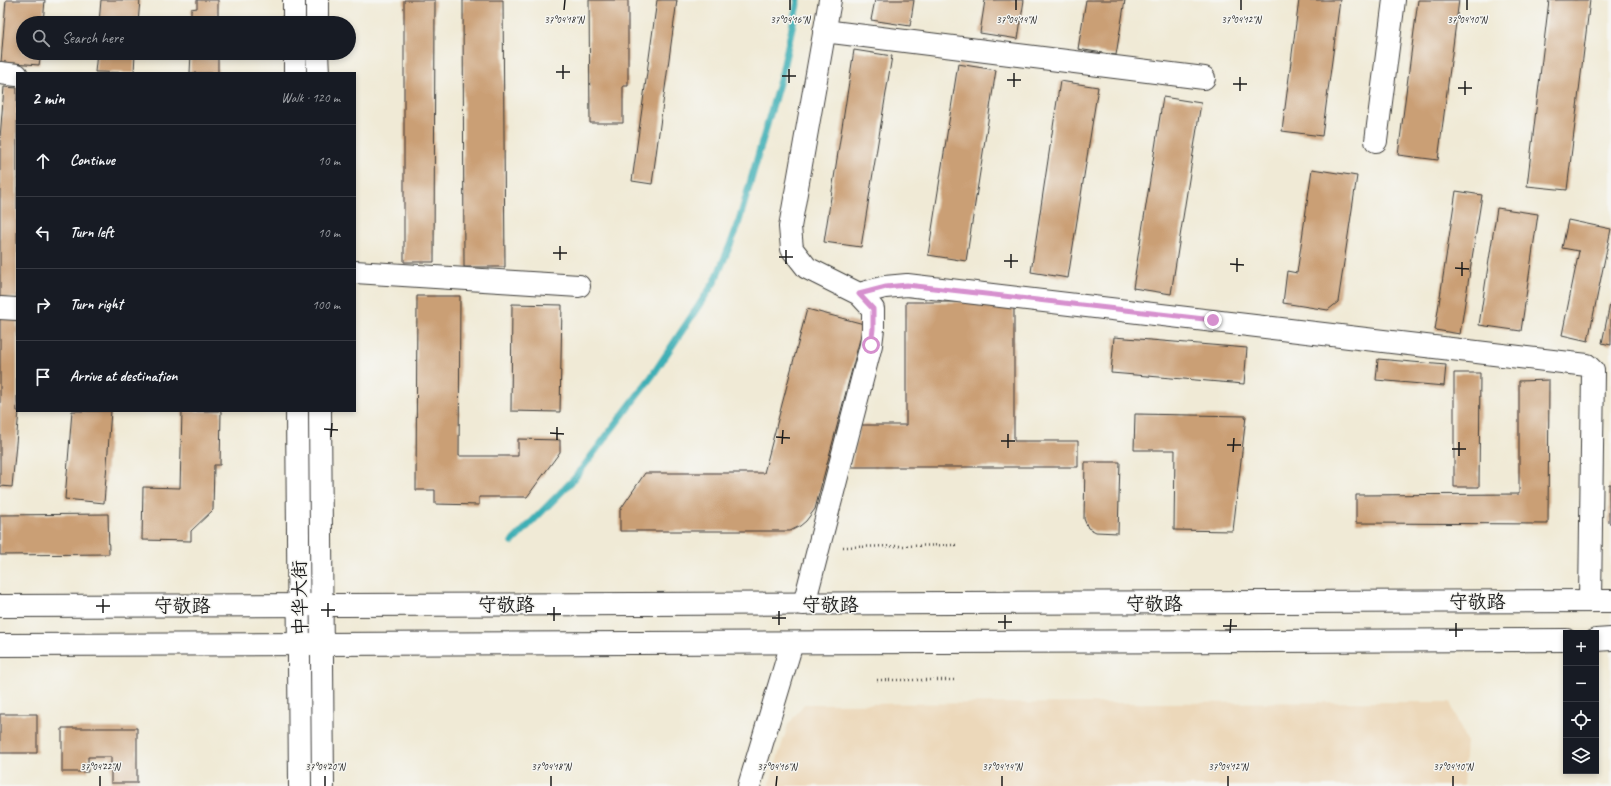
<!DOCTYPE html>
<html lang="en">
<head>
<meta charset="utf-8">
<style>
  :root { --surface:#171b24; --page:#20242c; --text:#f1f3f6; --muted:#9ea1a6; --line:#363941 }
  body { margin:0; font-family:Caveat,"LXGW WenKai TC",sans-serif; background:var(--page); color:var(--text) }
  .controls { position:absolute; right:12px; bottom:12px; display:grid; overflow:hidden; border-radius:0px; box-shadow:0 2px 6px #0003 }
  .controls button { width:36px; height:36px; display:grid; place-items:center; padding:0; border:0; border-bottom:1px solid var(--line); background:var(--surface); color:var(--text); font:20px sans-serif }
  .stop { position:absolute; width:12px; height:12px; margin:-9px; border:3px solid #d690ce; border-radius:50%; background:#fff }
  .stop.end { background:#d690ce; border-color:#fff; box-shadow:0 1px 4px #0008 }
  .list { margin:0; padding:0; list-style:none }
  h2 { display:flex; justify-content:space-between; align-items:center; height:52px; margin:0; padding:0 16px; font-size:17px }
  h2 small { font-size:13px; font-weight:400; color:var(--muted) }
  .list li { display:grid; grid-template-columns:26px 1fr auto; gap:12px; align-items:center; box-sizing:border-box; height:72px; padding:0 16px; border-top:1px solid var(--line) }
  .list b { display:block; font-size:15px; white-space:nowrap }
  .list em { font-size:13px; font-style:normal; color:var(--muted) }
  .icon { flex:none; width:22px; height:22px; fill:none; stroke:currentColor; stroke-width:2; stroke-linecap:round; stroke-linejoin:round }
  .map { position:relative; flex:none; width:1611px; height:786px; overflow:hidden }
  .search { position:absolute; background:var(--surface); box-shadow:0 2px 6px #0003; left:16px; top:16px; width:340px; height:44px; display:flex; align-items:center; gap:10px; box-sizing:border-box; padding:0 14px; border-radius:22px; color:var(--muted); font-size:15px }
  .panel { position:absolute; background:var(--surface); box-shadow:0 2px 6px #0003; left:16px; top:72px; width:340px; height:340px; border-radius:0px }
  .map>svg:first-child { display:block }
</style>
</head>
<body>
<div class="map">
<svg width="1611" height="786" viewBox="0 0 1611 786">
  <rect width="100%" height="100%" fill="#f6f6f2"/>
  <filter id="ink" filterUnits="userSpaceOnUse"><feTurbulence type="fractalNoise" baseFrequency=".025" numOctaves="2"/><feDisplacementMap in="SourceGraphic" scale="8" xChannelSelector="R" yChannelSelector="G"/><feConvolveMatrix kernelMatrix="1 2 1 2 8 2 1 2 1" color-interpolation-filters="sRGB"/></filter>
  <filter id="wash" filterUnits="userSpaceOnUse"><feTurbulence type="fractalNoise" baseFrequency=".012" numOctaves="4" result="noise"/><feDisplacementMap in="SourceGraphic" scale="16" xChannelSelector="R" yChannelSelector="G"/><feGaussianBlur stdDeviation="0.9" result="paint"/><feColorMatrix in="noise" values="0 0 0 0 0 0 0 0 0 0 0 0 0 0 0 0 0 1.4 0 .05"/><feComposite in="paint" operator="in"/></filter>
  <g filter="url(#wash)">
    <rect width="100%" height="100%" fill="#f0ead6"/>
    <!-- built -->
    <path fill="#ecd8ba" d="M 1450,702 L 1466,741 L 1463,786 L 769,786 L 788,725 L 804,704 Z"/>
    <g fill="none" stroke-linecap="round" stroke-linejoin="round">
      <!-- stream -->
      <path stroke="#3eafb5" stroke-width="7" d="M 512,542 L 574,479 L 652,376 L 715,281 L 737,228 L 782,73 L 798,0"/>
    </g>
    <g id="blocks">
      <!-- building -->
      <path fill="#ca9f75" d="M 6,0 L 45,0 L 43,23 L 23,23 L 23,53 L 41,53 L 39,65 L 1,62 Z
        M 101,0 L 140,0 L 138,23 L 99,23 Z
        M 197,0 L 218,0 L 218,23 L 191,23 L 191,9 L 197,8 Z
        M 404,0 L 435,0 L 434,262 L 404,262 Z
        M 463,0 L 503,0 L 505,267 L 464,267 Z
        M 589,0 L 628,0 L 628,86 L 623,86 L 623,123 L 590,123 Z
        M 657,0 L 677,0 L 652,184 L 632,181 Z
        M 875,0 L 914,0 L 910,26 L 871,20 Z
        M 985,0 L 1024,0 L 1018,39 L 980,33 Z
        M 1086,0 L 1125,0 L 1116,55 L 1078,49 Z
        M 1299,0 L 1340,0 L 1322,136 L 1282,131 Z
        M 1418,0 L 1459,0 L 1438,160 L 1398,155 Z
        M 1549,0 L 1590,0 L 1567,190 L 1527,186 Z
        M 854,50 L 892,56 L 861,247 L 824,242 Z
        M 97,53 L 135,53 L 134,73 L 95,72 Z
        M 191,53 L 218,53 L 218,73 L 190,73 Z
        M 958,64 L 996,70 L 966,261 L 928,255 Z
        M 1060,81 L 1098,87 L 1068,278 L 1031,272 Z
        M 4,87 L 17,88 L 17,298 L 0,297 L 0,138 Z
        M 1163,97 L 1201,103 L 1171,294 L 1133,288 Z
        M 1312,169 L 1357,176 L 1338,302 L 1328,310 L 1283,303 L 1287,271 L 1297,273 Z
        M 1456,191 L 1482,195 L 1460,334 L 1435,330 Z
        M 1497,208 L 1538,214 L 1521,331 L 1479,325 Z
        M 1568,220 L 1611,229 L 1588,341 L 1562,335 L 1579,251 L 1562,248 Z
        M 417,296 L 460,296 L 459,456 L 518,456 L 518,439 L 560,440 L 560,452 L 527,497 L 479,497 L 479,505 L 435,504 L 435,490 L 416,490 Z
        M 906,302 L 1014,302 L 1014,441 L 1078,441 L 1078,467 L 851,467 L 860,425 L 906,425 Z
        M 512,304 L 562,305 L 560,412 L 511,411 Z
        M 1610,304 L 1611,304 L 1611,345 L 1602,343 Z
        M 807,309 L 864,324 L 815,509 L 806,521 L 800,526 L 790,531 L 620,531 L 620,510 L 645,473 L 764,473 Z
        M 0,316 L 17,318 L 17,411 L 19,411 L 12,487 L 0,486 Z
        M 1114,337 L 1247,348 L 1244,384 L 1111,373 Z
        M 1378,359 L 1446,365 L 1444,386 L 1376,380 Z
        M 1454,373 L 1480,373 L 1479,487 L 1454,487 Z
        M 1549,380 L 1548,524 L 1356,523 L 1356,495 L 1519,494 L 1519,381 Z
        M 72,411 L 111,411 L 104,503 L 65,499 Z
        M 182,411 L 221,411 L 220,465 L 214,465 L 213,510 L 191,531 L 191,541 L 142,540 L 143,487 L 180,488 Z
        M 1135,414 L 1246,416 L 1233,531 L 1174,530 L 1175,450 L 1134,450 Z
        M 1085,462 L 1120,462 L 1118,533 L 1096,532 L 1088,528 L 1084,519 Z
        M 1609,484 L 1611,484 L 1611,523 L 1609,523 Z
        M 108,514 L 109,554 L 0,555 L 0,515 Z
        M 0,714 L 37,714 L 37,753 L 0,753 Z
        M 62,728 L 137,728 L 137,783 L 111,783 L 111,757 L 88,757 L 88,772 L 62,772 Z"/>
    </g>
  </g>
  <g filter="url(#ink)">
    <use href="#blocks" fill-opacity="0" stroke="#3c3b38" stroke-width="1"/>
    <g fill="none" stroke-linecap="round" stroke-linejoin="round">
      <!-- minor casing -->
      <g stroke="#3c3b38" stroke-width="24">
        <path id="minor" d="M 294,0 L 294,23
          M 317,0 L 317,23
          M 824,31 L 1204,78
          M 295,53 L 295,73
          M 317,53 L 318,73
          M 0,73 L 17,75
          M 1376,141 L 1394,0
          M 355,272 L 579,286
          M 859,294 L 885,287 L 907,285 L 1587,365 L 1593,371 L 1590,601
          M 0,308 L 17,309
          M 297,411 L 300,786
          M 320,411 L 323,786
          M 804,604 L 871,345 L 873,329 L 873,309 L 859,294 L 807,268 L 792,249 L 790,227 L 830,0
          M 749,786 L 792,643"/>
      </g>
      <!-- major casing -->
      <g stroke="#3c3b38" stroke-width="24">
        <path id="major" d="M 0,606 L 1611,601
          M 1596,640 L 1611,639
          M 0,645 L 1566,640"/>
      </g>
      <!-- path -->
      <path stroke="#3c3b38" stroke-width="2.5" stroke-dasharray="1 3" stroke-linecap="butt" d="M 843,547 L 956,545
        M 877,680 L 954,680"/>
      <!-- minor -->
      <use href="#minor" stroke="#fff" stroke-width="22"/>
      <!-- major -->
      <use href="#major" stroke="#fff" stroke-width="22"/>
    </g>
  </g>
  <g fill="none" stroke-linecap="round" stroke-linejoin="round" filter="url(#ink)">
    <!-- route -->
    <path stroke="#d690ce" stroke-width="5" d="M 871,345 L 873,329 L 873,309 L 859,294 L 886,287 L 907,285 L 1213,320"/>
  </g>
  <!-- ticks -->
  <path fill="none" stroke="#1c1c1c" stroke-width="1.5" d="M 564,10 L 565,0M 790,10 L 790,0M 1016,10 L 1016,0M 1241,10 L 1241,0M 1467,10 L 1467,0M 556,72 L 570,72M 782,76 L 796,76M 563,79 L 563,65M 1007,80 L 1021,80M 789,83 L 789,69M 1233,84 L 1247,84M 1014,87 L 1014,73M 1458,88 L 1472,88M 1240,91 L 1240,77M 1465,95 L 1465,81M 553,253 L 567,253M 779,257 L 793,257M 560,260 L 560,246M 1004,261 L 1018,261M 786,264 L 786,250M 1230,264 L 1244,265M 1011,268 L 1011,254M 1455,268 L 1469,269M 1237,272 L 1237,258M 1462,276 L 1462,262M 324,429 L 338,430M 550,433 L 564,434M 331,437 L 332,423M 776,437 L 790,438M 557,440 L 557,427M 1001,441 L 1015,441M 782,444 L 783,430M 1227,445 L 1241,445M 1008,448 L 1008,434M 1452,449 L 1466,449M 1233,452 L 1234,438M 1459,456 L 1459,442M 96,606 L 110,606M 321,610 L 335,610M 103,613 L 103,599M 547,614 L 561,614M 328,617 L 328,603M 772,618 L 786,618M 554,621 L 554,607M 998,622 L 1012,622M 779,625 L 779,611M 1223,626 L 1237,626M 1005,629 L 1005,615M 1449,630 L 1463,630M 1230,633 L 1231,619M 1456,637 L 1456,623M 100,786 L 100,776M 325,786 L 325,776M 551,786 L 551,776M 776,786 L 777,776M 1002,786 L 1002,776M 1228,786 L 1228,776M 1453,786 L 1453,776"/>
  <g text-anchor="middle" stroke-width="3" stroke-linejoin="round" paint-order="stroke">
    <!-- street labels -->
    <g font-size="19" fill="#1c1c1c" stroke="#f6f6f2">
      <text transform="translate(299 598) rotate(-91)" y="7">中华大街</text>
      <text x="1477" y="608">守敬路</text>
      <text x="1154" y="610">守敬路</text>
      <text x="506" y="611">守敬路</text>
      <text x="830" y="611">守敬路</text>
      <text x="182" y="612">守敬路</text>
    </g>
  </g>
  <g font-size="10" text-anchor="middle" fill="#1c1c1c" stroke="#f6f6f2" stroke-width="3" stroke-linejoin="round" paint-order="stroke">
    <text x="564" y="23">37°04'18"N</text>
    <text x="790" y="23">37°04'16"N</text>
    <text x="1016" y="23">37°04'14"N</text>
    <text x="1241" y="23">37°04'12"N</text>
    <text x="1467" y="23">37°04'10"N</text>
    <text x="100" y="770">37°04'22"N</text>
    <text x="325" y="770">37°04'20"N</text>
    <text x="551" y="770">37°04'18"N</text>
    <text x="777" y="770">37°04'16"N</text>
    <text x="1002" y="770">37°04'14"N</text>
    <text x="1228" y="770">37°04'12"N</text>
    <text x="1453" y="770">37°04'10"N</text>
  </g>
</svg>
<div class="controls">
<button>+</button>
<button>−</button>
<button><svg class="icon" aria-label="locate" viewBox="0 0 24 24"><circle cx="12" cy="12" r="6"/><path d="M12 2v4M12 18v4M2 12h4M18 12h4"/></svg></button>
<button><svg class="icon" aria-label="layers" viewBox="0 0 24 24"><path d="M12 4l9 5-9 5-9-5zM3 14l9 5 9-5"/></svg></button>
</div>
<div class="stop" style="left:871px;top:345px"></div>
<div class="stop end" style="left:1213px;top:320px"></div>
<div class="search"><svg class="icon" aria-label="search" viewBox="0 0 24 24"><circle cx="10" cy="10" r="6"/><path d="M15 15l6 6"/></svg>Search here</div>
<section class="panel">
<h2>2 min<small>Walk · 120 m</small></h2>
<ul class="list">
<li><svg class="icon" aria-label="ahead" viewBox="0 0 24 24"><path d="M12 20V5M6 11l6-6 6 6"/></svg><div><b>Continue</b></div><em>10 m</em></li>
<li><svg class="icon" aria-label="left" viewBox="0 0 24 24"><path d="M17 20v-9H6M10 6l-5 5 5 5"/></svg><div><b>Turn left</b></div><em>10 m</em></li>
<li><svg class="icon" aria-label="right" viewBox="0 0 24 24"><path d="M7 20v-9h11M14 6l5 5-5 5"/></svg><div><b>Turn right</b></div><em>100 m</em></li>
<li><svg class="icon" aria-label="arrive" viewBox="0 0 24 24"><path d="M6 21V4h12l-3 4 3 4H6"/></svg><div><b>Arrive at destination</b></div></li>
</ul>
</section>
</div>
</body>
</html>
